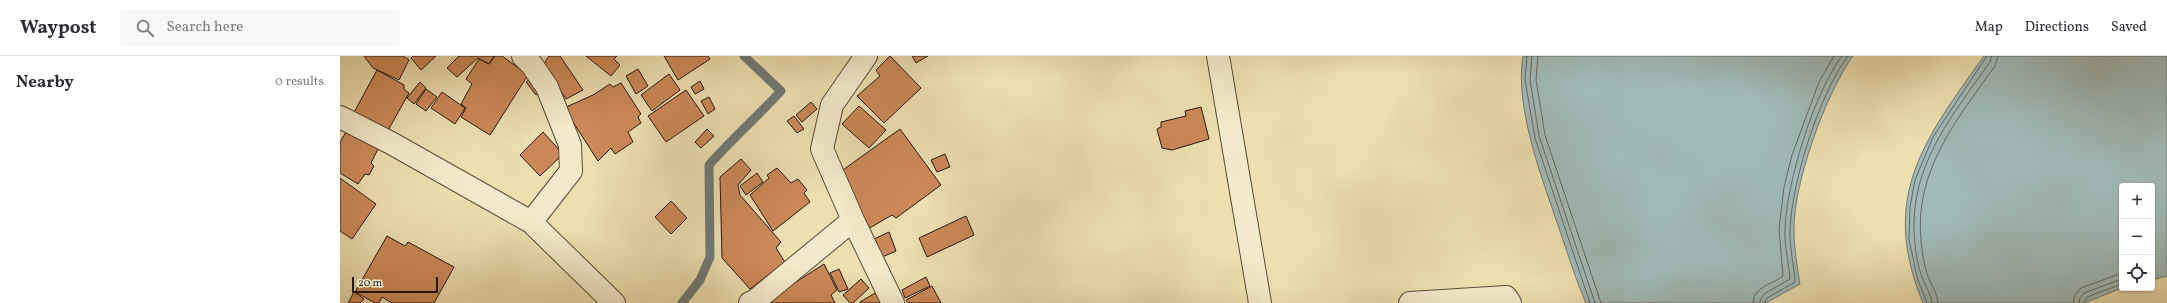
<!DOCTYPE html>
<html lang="en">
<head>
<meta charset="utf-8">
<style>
  :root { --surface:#fff; --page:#f7f7f7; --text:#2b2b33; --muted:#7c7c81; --line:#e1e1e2 }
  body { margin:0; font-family:Vollkorn,serif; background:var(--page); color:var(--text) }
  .controls { position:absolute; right:12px; bottom:12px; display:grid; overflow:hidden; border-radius:4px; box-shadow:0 1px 3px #0004 }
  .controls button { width:36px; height:36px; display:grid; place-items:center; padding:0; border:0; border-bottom:1px solid var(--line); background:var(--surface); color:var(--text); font:20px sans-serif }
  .scale { position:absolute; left:12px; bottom:10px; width:86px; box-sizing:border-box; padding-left:4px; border:2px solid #281811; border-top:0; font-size:11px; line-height:14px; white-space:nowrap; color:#281811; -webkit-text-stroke:3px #f3eacb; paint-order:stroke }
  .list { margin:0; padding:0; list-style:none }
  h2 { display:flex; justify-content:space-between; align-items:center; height:52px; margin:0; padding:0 16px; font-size:17px }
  h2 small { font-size:13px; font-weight:400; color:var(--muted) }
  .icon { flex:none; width:22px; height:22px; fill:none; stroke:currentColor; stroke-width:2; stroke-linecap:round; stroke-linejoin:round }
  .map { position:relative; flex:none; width:1827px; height:247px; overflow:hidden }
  header { display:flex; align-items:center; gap:24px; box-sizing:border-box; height:56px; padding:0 20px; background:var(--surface); border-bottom:1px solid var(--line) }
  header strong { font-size:19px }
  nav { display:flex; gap:22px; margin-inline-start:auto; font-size:14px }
  .search { width:280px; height:36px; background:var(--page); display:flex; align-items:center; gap:10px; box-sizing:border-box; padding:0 14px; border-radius:4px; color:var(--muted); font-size:15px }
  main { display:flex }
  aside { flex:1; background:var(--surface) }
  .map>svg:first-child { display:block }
</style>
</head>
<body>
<header>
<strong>Waypost</strong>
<div class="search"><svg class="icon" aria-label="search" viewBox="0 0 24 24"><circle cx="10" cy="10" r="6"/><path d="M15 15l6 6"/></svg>Search here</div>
<nav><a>Map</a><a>Directions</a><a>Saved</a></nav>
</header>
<main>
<aside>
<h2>Nearby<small>0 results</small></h2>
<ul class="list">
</ul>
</aside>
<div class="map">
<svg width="1827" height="247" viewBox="0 0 1827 247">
  <rect width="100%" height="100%" fill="#eddfaf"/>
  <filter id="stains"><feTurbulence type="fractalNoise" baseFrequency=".005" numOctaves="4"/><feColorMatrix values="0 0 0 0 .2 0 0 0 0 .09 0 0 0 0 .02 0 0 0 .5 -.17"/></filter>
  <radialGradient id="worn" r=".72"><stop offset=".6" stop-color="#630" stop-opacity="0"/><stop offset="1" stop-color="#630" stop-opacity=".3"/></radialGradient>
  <!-- water -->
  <path fill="#a0b9b7" stroke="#707975" d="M 1183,0 L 1513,0 C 1486,37 1453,128 1454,174 C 1454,192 1457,210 1460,228 L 1426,247 L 1246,247 C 1236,225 1229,201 1221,178 C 1204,127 1174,53 1183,0 Z
    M 1644,0 L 1827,0 L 1827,220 L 1812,224 L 1812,130 L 1782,130 L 1782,232 L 1744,247 L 1583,247 C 1539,141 1584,84 1644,0 Z"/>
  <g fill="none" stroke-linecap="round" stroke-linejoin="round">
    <!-- shore -->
    <path stroke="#646864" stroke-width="1" d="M 1187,0 L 1185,24 L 1195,82 L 1250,247
      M 1192,0 L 1190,24 L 1199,80 L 1255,247
      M 1198,0 L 1196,24 L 1205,79 L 1261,247
      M 1413,247 C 1414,230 1432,229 1443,220 L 1439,173 L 1444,131 L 1452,99 L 1479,26 L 1494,0
      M 1419,247 L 1424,238 L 1450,223 C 1449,207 1444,189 1445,172 C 1447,125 1474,37 1502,0
      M 1424,247 L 1427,242 L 1455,226 C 1454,208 1449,190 1450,172 C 1453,122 1479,39 1508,0
      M 1587,247 L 1577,221 L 1569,183 L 1570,151 L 1575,124 L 1593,81 L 1647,0
      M 1592,247 C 1591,238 1585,229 1582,221 C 1578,211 1576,199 1575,188 C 1567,113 1609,64 1650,6 L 1652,0
      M 1598,247 C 1597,237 1591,228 1587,218 C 1584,208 1582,196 1581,185 C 1574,115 1617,63 1655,10 L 1658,0
      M 1733,247 L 1735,239 L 1741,232 L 1782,217
      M 1739,247 L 1740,242 L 1744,237 L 1782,223
      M 1744,247 L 1747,241 L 1782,228"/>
    <!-- stream -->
    <path stroke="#707975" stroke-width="9" d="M 342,247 L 360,224 L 370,201 L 369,109 C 392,83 418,60 441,35 L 404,0"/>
  </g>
  <!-- building -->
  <path fill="#cb8858" stroke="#281811" d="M 24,0 L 63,0 L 69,4 L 59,24 L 33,12 Z
    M 73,0 L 96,0 L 81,14 L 71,2 Z
    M 119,0 L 154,0 L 149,8 L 138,2 L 117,21 L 107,12 Z
    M 155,0 L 162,0 L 188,19 L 150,79 L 121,61 L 126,52 L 121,48 L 132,28 L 126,23 L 139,3 L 149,8 Z
    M 209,0 L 220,0 L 243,34 L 226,43 L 203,9 Z
    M 246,0 L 277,0 L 274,3 L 280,9 L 271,20 Z
    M 324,0 L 368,0 L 370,3 L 338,24 Z
    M 550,0 L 581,32 L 544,67 L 517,40 L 540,20 L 536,14 Z
    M 572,0 L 588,0 L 576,7 Z
    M 298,13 L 308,30 L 296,38 L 286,20 Z
    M 37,14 L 64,29 L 64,33 L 69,37 L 46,78 L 12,60 Z
    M 329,18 L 340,34 L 312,55 L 301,39 Z
    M 193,21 L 203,34 L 196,39 L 186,26 Z
    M 360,25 L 364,33 L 355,38 L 351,31 Z
    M 80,26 L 86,32 L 74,48 L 67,42 Z
    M 281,27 L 301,58 L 298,61 L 301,67 L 288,76 L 293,86 L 275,98 L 271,92 L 258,105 L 224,52 L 253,39 L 270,28 L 273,31 Z
    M 86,33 L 97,41 L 86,55 L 76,48 Z
    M 346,34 L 364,60 L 326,86 L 308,60 Z
    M 102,36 L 125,52 L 115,68 L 91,52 Z
    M 369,41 L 375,53 L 368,58 L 361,45 Z
    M 471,46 L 477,53 L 462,66 L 456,59 Z
    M 519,50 L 546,74 L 529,92 L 502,68 Z
    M 861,51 L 869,83 L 832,94 L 822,92 L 817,73 L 821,71 L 821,66 L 846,60 L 845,55 Z
    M 454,60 L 464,73 L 457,77 L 447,65 Z
    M 367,73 L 374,80 L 361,92 L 355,86 Z
    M 560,73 L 601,129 L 556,162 L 552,159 L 528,173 L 500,116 Z
    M 6,76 L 38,93 L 31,107 L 34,110 L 29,119 L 25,118 L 18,128 L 0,117 L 0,86 Z
    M 203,76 L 223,98 L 200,120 L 180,99 Z
    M 605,98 L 610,111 L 597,116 L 591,104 Z
    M 401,103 L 411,114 L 398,129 L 400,139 L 441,186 L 436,192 L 445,206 L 410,233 L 382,202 L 380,121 Z
    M 437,112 L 451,127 L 458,123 L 467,134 L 464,137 L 470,146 L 433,175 L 410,139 L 429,122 L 427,119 Z
    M 417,117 L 423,126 L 406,139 L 400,130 Z
    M 0,122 L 36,148 L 12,183 L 0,175 Z
    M 331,145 L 347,162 L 331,178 L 315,161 Z
    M 626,160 L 634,179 L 587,201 L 579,182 Z
    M 549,176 L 556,195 L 540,202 L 532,184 Z
    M 47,180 L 65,190 L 68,186 L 114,211 L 94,247 L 52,247 L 42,241 L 39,247 L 35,247 L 15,236 Z
    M 484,208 L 497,234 L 491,239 L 495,247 L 429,247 L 428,244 Z
    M 499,213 L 508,233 L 499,236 L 490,217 Z
    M 586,221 L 590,230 L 565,242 L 562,234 Z
    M 521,223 L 529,232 L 513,247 L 510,247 L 503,239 Z
    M 592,230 L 601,247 L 568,247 L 566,244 Z
    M 14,236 L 24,243 L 20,247 L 8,247 Z
    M 537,236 L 543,247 L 520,247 L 520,246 Z"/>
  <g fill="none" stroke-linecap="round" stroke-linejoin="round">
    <!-- minor casing -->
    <g stroke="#594a38" stroke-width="24">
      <path id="minor" d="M 183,0 L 192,9 L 207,31 L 230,89 L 231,115 L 191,166
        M 526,0 L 492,49 L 482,93 L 513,164 L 553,247
        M 878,0 L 920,247
        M 0,61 L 51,87 L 191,166 L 274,247
        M 410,247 L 416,244 L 513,164
        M 1070,247 L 1166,241 L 1170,247"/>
    </g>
    <!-- minor -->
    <use href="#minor" stroke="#f3eacb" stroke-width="22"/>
  </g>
  <rect width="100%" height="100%" filter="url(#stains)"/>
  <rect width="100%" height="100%" fill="url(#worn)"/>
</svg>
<div class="controls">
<button>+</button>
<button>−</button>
<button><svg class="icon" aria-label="locate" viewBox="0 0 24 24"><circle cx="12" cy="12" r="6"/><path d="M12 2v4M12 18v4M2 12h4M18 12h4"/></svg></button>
</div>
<div class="scale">20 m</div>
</div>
</main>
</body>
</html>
